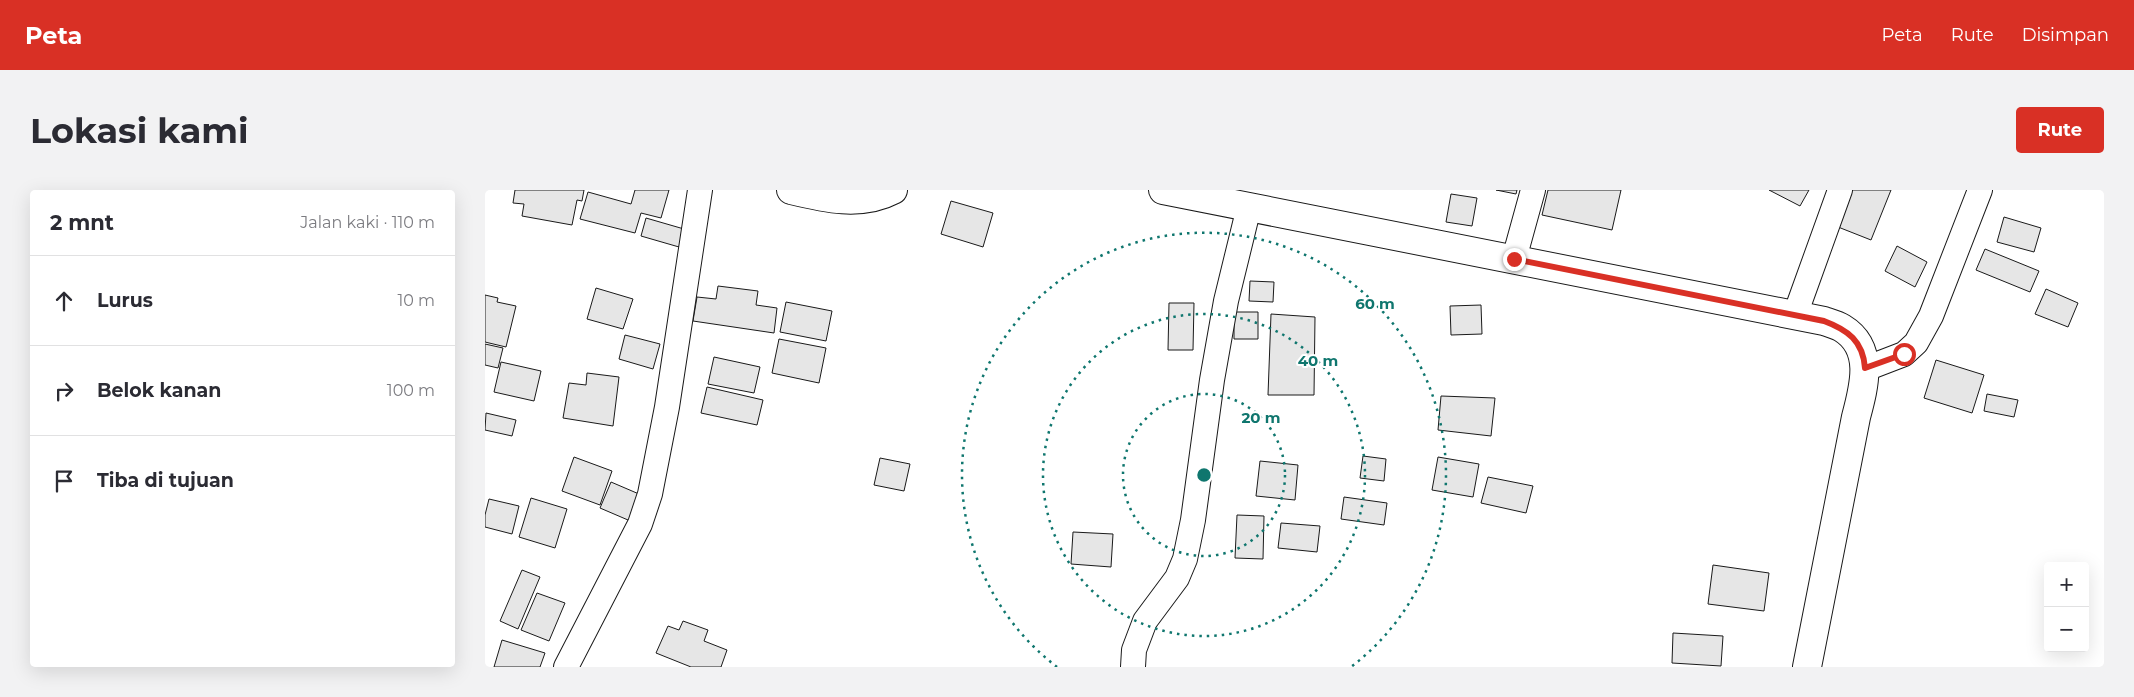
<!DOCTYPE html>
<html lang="id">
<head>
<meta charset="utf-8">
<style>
  :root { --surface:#fff; --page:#f2f2f3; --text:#2b2b33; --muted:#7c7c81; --line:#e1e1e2; --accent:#d93025 }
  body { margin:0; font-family:Montserrat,sans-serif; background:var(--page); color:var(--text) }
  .controls { position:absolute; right:15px; bottom:15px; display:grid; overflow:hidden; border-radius:5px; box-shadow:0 5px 20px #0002 }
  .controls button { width:45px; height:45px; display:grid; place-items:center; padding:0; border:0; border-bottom:1px solid var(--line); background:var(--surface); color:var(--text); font:25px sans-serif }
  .stop { position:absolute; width:15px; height:15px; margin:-11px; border:4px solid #d93025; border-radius:50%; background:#fff }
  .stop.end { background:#d93025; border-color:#fff; box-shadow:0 1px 5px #0008 }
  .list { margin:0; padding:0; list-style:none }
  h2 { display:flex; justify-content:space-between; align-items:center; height:65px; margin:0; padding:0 20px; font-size:21px }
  h2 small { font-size:16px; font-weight:400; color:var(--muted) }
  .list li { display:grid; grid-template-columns:32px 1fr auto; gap:15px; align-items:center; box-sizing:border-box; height:90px; padding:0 20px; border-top:1px solid var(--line) }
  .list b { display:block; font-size:19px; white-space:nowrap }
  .list em { font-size:16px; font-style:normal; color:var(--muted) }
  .icon { flex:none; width:28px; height:28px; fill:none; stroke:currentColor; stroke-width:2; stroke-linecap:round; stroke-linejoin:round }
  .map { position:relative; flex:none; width:1619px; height:477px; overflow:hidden; border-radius:5px }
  header { display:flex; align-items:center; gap:30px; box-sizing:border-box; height:70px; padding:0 25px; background:var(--accent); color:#fff }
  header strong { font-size:24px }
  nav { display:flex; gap:28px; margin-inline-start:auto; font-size:18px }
  .intro { display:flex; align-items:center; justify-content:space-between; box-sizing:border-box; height:120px; padding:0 30px }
  h1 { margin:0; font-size:35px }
  .button { padding:12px 22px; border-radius:5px; background:var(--accent); color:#fff; font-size:18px; font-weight:700 }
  main { display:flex; gap:30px; padding:0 30px }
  aside { flex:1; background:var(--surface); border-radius:5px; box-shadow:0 5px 20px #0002 }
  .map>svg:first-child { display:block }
</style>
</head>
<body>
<header>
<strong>Peta</strong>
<nav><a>Peta</a><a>Rute</a><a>Disimpan</a></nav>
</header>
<div class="intro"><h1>Lokasi kami</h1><a class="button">Rute</a></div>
<main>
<aside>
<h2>2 mnt<small>Jalan kaki · 110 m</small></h2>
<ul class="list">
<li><svg class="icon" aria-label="ahead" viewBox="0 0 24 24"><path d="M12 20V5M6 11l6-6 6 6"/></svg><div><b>Lurus</b></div><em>10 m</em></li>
<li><svg class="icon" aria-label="right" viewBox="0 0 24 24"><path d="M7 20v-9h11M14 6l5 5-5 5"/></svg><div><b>Belok kanan</b></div><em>100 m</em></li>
<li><svg class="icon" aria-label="arrive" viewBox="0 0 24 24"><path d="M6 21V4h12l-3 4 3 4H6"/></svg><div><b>Tiba di tujuan</b></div></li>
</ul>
</aside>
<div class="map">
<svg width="1619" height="477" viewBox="0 0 1619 477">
  <rect width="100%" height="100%" fill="#fff"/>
  <!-- building -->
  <path fill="#e6e6e6" stroke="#1a1a1a" d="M 30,0 L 99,0 L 97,11 L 92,10 L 87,35 L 37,26 L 39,14 L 28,13 Z
    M 150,0 L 184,0 L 176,28 L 156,23 L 150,43 L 95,29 L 103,2 L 146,14 Z
    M 1011,0 L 1032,0 L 1031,4 Z
    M 1063,0 L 1136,0 L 1127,40 L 1057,25 Z
    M 1284,0 L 1324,0 L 1315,16 Z
    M 1362,0 L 1406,0 L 1386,50 L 1348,35 Z
    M 966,4 L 992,8 L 987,36 L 961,32 Z
    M 466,11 L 508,23 L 498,57 L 456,44 Z
    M 1519,27 L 1556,38 L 1549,62 L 1512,52 Z
    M 161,28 L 199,39 L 194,57 L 156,46 Z
    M 1412,56 L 1442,72 L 1430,97 L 1400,81 Z
    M 1500,59 L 1554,81 L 1545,102 L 1491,80 Z
    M 765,91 L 789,92 L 788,112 L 764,111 Z
    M 233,96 L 273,101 L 271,115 L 292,118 L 289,143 L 208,131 L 212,107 L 231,109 Z
    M 111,98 L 148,109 L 138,139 L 102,129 Z
    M 1561,99 L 1593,113 L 1583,137 L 1550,124 Z
    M 0,105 L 13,108 L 12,112 L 31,116 L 21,157 L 0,152 Z
    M 301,112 L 347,121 L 341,151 L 295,142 Z
    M 684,113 L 709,113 L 708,160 L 683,160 Z
    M 996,115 L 997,144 L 966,145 L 965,116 Z
    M 749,122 L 773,122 L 773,149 L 749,149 Z
    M 786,124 L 830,127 L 829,205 L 783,205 Z
    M 140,145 L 175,154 L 168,179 L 134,169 Z
    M 294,149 L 341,158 L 334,193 L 287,183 Z
    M 0,154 L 18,158 L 13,178 L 0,175 Z
    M 229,167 L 275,177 L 269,203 L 223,194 Z
    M 1451,170 L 1499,185 L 1487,223 L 1439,208 Z
    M 16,172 L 56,181 L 49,211 L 9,202 Z
    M 102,183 L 134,187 L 128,236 L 78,228 L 84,193 L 101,195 Z
    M 222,197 L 278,210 L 272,235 L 216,223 Z
    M 1502,204 L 1533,210 L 1529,227 L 1499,221 Z
    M 956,206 L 1010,208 L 1006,246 L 953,240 Z
    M 1,223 L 31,230 L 27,246 L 0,240 Z
    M 878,266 L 901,269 L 899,291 L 875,288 Z
    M 89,267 L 127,281 L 115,315 L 77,301 Z
    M 953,267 L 994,274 L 988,307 L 947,300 Z
    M 395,268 L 425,274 L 419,301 L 389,295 Z
    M 775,271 L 813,275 L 810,310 L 771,306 Z
    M 1003,287 L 1048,296 L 1041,323 L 996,313 Z
    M 126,292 L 161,307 L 150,333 L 115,318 Z
    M 859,307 L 902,313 L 899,335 L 856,329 Z
    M 46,308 L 82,319 L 70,358 L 34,347 Z
    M 4,309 L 34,316 L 27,344 L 0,337 L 0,325 Z
    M 752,325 L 779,326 L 778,369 L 750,368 Z
    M 796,333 L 835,336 L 832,362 L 793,358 Z
    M 588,342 L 628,344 L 626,377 L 586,374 Z
    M 1228,375 L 1284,383 L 1279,421 L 1223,414 Z
    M 37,380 L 55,387 L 33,439 L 15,431 Z
    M 52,403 L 80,413 L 64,451 L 36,440 Z
    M 198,431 L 223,440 L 219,451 L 242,460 L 236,477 L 206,477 L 171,463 L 183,436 L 194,440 Z
    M 1188,443 L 1238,446 L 1236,476 L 1187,473 Z
    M 17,450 L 60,463 L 55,477 L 9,477 Z"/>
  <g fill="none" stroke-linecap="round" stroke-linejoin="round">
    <!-- minor casing -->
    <g stroke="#1a1a1a" stroke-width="26">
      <path id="minor" d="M 1029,69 L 1048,0
        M 1310,125 L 1355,0
        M 1380,179 L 1419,164 L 1431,153 L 1446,126 L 1495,0
        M 81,477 L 155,334 L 165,304 L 182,217 L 215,0
        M 648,477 L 649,460 L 660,431 L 692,388 L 700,369 L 708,330 L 727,190 L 741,111 L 764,17"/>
    </g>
    <!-- tertiary casing -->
    <g stroke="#1a1a1a" stroke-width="30">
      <path id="tertiary" d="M 306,0 C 339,8 376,17 408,0
        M 678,0 L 1339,131 C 1345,133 1352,135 1357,138 C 1390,158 1379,197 1371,227 L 1322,477"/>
    </g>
    <!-- minor -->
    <use href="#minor" stroke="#fff" stroke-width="24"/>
    <!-- tertiary -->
    <use href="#tertiary" stroke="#fff" stroke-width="28"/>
  </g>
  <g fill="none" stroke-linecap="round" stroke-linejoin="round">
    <!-- route -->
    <path stroke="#d93025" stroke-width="6" d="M 1029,69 L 1339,131 C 1363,140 1378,151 1380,178 L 1419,164"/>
  </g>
  <!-- distance rings -->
  <g fill="none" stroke="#0f766e" stroke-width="2.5" stroke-dasharray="2.5 5">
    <circle cx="719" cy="285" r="81"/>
    <circle cx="719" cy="285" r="161"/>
    <path d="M572 477A242 242 0 1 1 866 477"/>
  </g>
  <circle cx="719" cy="285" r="8" fill="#0f766e" stroke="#fff" stroke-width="2.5"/>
  <g font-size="15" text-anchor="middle" font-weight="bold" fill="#0f766e" stroke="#fff" stroke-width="4" stroke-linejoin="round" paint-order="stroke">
    <text x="890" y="119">60 m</text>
    <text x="833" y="176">40 m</text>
    <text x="776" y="233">20 m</text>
  </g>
</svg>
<div class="controls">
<button>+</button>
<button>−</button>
</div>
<div class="stop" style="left:1419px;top:164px"></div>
<div class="stop end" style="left:1029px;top:69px"></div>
</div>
</main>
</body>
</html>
